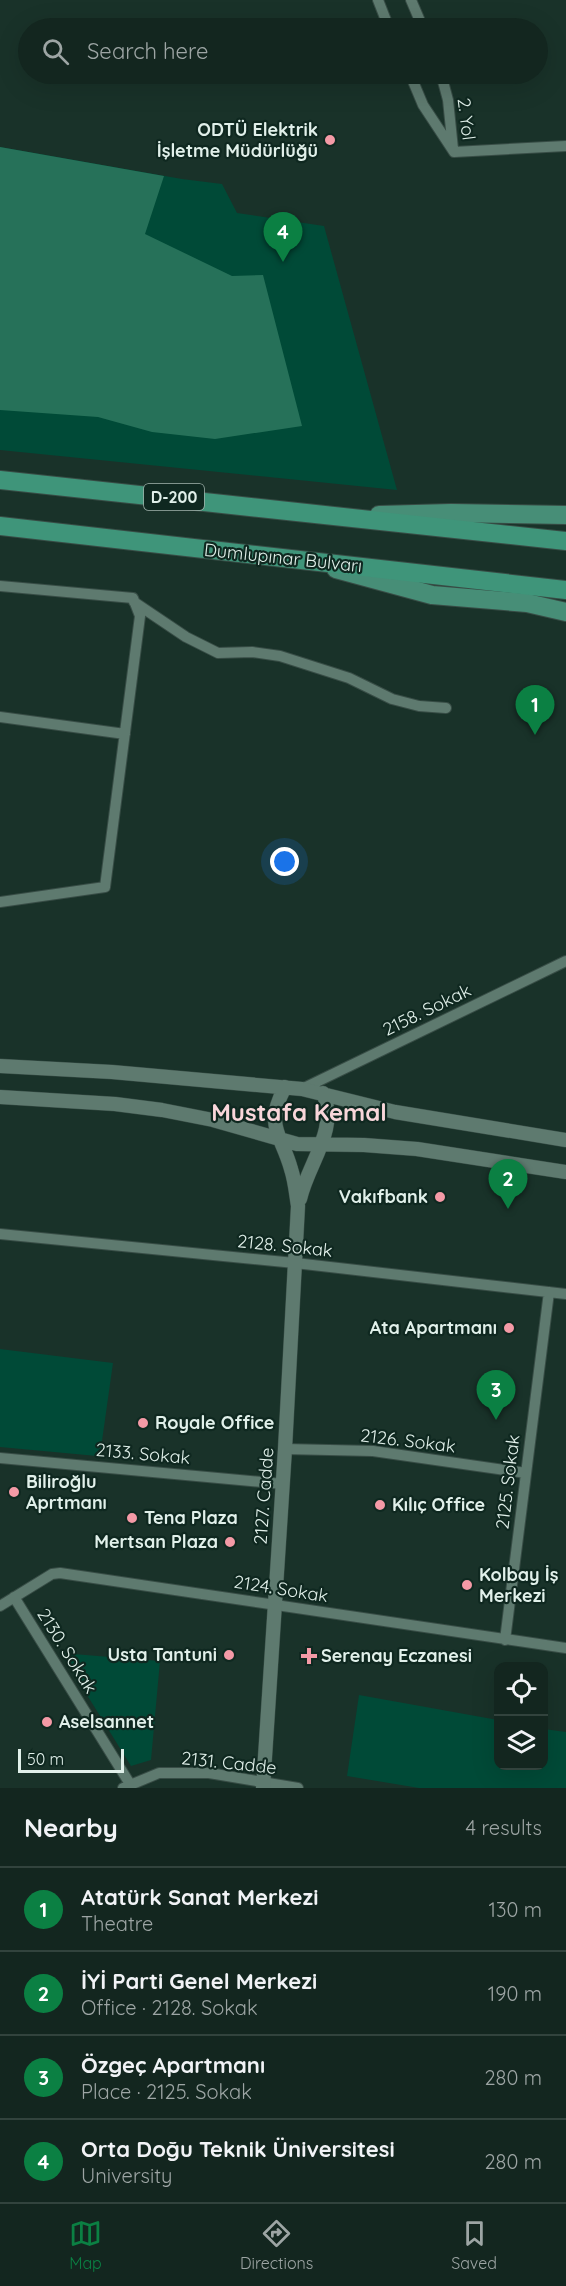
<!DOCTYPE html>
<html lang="en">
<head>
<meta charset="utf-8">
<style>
  :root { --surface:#13261f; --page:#20322c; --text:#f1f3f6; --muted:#9da5a4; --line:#32433d; --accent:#0b8043 }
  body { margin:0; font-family:Quicksand,sans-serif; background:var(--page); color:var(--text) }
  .controls { position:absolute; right:18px; bottom:18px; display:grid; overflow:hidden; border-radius:12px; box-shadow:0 6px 24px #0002 }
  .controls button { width:54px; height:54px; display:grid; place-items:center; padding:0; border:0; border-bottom:2px solid var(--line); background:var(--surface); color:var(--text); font:30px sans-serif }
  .scale { position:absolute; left:18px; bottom:15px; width:106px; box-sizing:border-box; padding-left:6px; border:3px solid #e1f0ea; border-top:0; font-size:16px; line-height:21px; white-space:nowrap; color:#e1f0ea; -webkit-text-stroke:4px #0f2820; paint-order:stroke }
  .you { position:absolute; left:285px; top:862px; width:21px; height:21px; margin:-15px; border:4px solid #fff; border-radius:50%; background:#1a73e8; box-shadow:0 0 0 9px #1a73e833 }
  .badge { display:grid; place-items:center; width:39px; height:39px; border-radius:50%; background:var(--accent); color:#fff; font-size:20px; font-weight:700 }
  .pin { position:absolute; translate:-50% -50px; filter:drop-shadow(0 2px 3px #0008) }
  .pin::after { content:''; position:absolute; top:32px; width:21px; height:18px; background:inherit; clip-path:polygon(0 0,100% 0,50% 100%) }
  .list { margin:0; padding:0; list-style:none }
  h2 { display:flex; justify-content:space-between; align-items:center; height:78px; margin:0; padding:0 24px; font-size:26px }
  h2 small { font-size:20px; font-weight:400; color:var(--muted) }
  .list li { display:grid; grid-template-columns:39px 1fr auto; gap:18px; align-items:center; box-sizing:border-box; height:84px; padding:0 24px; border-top:2px solid var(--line) }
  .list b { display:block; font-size:22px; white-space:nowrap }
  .list p { margin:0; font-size:20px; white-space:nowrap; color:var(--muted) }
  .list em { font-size:20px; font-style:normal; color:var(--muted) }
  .icon { flex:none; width:33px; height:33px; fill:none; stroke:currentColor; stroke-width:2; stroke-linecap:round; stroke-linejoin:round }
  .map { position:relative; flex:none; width:566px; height:1788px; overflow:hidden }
  .search { position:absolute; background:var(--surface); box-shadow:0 6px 24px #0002; left:18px; right:18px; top:18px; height:66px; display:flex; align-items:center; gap:15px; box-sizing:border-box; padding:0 21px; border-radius:33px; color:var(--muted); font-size:22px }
  .sheet { height:414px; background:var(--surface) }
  nav { display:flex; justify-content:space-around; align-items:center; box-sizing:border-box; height:84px; border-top:2px solid var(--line); background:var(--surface); font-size:16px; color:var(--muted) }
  nav a { display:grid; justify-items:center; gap:3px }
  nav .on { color:var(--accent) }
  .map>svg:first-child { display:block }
</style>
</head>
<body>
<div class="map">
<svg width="566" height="1788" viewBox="0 0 566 1788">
  <rect width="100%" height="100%" fill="#193229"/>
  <!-- green -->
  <path fill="#004a37" d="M 0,147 L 182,179 L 222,184 L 237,213 L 324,226 L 397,490 L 0,450 Z
    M 0,1349 L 113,1363 L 101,1448 L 97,1456 L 0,1447 Z
    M 61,1653 L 160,1661 L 151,1760 L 131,1766 Z
    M 359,1695 L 498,1720 L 498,1766 L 544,1766 L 544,1729 L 566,1732 L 566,1788 L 419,1788 L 347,1776 Z"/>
  <!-- forest -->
  <path fill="#267159" d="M 0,147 L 164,176 L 145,234 L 232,276 L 263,275 L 302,426 L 215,439 L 152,432 L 98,417 L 0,410 Z"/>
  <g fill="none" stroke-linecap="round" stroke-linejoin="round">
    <!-- minor casing -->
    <g stroke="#384d46" stroke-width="12">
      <path id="minor" d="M 378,0 L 389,28
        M 411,0 L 423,28
        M 410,74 L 423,105 L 454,152
        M 441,74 L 448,100 L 453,149
        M 454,152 L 566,146
        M 0,586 L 133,598 L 140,616 L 105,887 L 0,902
        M 134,602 L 186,637 L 218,653 L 252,652 L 280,656 L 349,678 L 392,699 L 419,706 L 446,708
        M 0,717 L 125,734
        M 302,1089 L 566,961
        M 0,1234 L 295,1263 L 566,1294
        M 285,1449 L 373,1451 L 526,1473
        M 0,1458 L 283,1484
        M 14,1597 L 130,1784
        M 0,1606 L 52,1574 L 60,1573 L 566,1648
        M 505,1640 L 549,1292
        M 123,1788 L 159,1773 L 209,1773 L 298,1788"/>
    </g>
    <!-- tertiary casing -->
    <g stroke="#384d46" stroke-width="15">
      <path id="tertiary" d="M 0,1066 L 112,1072 L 302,1089 L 395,1112 L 566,1140
        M 0,1097 L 115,1104 L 162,1110 L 213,1120 L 297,1144 L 364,1145 L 417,1149 L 566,1172
        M 300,1199 C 308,1163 339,1130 323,1093
        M 263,1788 L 285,1449 L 298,1206 C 296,1194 295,1181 291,1169 C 281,1133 264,1127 285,1087"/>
    </g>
    <!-- primary casing -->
    <g stroke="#384d46" stroke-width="20">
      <path id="primary" d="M 379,515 L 451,513 L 566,515
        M 336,569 L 432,595 L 527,603 L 566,612"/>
    </g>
    <!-- trunk casing -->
    <g stroke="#384d46" stroke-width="20">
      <path id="trunk" d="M 0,480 L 566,541
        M 0,526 L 566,590"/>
    </g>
    <!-- minor -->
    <use href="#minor" stroke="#5e7a6f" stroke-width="10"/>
    <!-- tertiary -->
    <use href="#tertiary" stroke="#5e7a6f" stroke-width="14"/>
    <!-- primary -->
    <use href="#primary" stroke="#478e77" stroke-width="18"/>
    <!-- trunk -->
    <use href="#trunk" stroke="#3f957a" stroke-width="18"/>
  </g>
  <!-- markers -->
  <g fill="#f49aa6" stroke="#0f2820" stroke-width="2">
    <circle cx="330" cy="140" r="6"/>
    <circle cx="440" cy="1197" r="6"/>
    <circle cx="509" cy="1328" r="6"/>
    <circle cx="143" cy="1423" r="6"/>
    <circle cx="14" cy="1492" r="6"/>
    <circle cx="380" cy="1505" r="6"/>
    <circle cx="132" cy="1518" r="6"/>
    <circle cx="230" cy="1542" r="6"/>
    <circle cx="467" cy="1585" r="6"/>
    <circle cx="229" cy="1655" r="6"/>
    <path d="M306 1647h6v6h6v6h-6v6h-6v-6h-6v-6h6z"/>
    <circle cx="47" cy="1722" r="6"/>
  </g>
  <g text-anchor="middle" stroke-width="4.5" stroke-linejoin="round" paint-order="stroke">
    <!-- shield labels -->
    <rect fill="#0f2820" stroke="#a2b4ad" stroke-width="1.5" x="144" y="484" width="60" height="26" rx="4.5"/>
    <g font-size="16" font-weight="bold" fill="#e1f0ea">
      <text x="174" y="503">D-200</text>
    </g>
    <!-- street labels -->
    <g font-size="18" fill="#e1f0ea" stroke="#0f2820">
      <text transform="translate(466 119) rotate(83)" y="6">2. Yol</text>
      <text transform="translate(283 558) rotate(6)" y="6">Dumlupınar Bulvarı</text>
      <text transform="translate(427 1010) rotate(-26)" y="6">2158. Sokak</text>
      <text transform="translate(285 1246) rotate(6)" y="6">2128. Sokak</text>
      <text transform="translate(408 1441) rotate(7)" y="6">2126. Sokak</text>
      <text transform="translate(143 1454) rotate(5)" y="6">2133. Sokak</text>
      <text transform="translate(508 1482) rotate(-83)" y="6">2125. Sokak</text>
      <text transform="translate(264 1496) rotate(-86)" y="6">2127. Cadde</text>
      <text transform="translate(281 1589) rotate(9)" y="6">2124. Sokak</text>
      <text transform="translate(67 1651) rotate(58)" y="6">2130. Sokak</text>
      <text transform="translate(229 1763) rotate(6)" y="6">2131. Cadde</text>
    </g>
    <!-- poi labels -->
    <g font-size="18" font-weight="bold" fill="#e1f0ea" stroke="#0f2820" text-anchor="start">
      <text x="318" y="136" text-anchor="end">ODTÜ Elektrik<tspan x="318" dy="21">İşletme Müdürlüğü</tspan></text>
      <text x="428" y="1203" text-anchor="end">Vakıfbank</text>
      <text x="497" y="1334" text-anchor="end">Ata Apartmanı</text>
      <text x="155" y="1429">Royale Office</text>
      <text x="26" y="1488">Biliroğlu<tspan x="26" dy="21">Aprtmanı</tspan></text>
      <text x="392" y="1511">Kılıç Office</text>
      <text x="144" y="1524">Tena Plaza</text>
      <text x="218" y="1548" text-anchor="end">Mertsan Plaza</text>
      <text x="479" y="1581">Kolbay İş<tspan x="479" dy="21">Merkezi</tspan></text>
      <text x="217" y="1661" text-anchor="end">Usta Tantuni</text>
      <text x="321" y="1662">Serenay Eczanesi</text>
      <text x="59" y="1728">Aselsannet</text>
    </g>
    <!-- district labels -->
    <g font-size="24" font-weight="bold" fill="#f9d6da" stroke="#0f2820">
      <text x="299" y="1121">Mustafa Kemal</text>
    </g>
  </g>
</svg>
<div class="controls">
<button><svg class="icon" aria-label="locate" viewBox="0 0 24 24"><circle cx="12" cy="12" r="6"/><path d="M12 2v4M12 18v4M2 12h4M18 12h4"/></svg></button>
<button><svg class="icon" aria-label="layers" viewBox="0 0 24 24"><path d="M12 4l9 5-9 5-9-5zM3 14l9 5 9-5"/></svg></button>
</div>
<div class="scale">50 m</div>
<div class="you"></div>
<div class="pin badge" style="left:535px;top:735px">1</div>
<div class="pin badge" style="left:508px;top:1209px">2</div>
<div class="pin badge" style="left:496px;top:1420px">3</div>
<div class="pin badge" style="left:283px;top:262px">4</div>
<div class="search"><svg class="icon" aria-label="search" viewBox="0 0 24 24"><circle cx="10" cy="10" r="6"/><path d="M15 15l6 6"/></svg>Search here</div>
</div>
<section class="sheet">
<h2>Nearby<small>4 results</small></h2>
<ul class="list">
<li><span class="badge">1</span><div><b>Atatürk Sanat Merkezi</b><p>Theatre</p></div><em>130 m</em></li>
<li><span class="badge">2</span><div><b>İYİ Parti Genel Merkezi</b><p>Office · 2128. Sokak</p></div><em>190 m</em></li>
<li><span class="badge">3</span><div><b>Özgeç Apartmanı</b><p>Place · 2125. Sokak</p></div><em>280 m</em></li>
<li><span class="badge">4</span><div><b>Orta Doğu Teknik Üniversitesi</b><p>University</p></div><em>280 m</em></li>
</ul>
</section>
<nav>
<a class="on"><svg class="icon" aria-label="map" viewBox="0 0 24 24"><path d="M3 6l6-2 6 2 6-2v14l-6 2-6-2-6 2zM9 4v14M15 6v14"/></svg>Map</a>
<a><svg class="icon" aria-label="directions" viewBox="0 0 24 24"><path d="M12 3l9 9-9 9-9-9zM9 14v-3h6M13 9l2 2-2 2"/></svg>Directions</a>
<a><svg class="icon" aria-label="saved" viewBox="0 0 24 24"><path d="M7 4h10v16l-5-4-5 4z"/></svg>Saved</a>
</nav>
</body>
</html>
